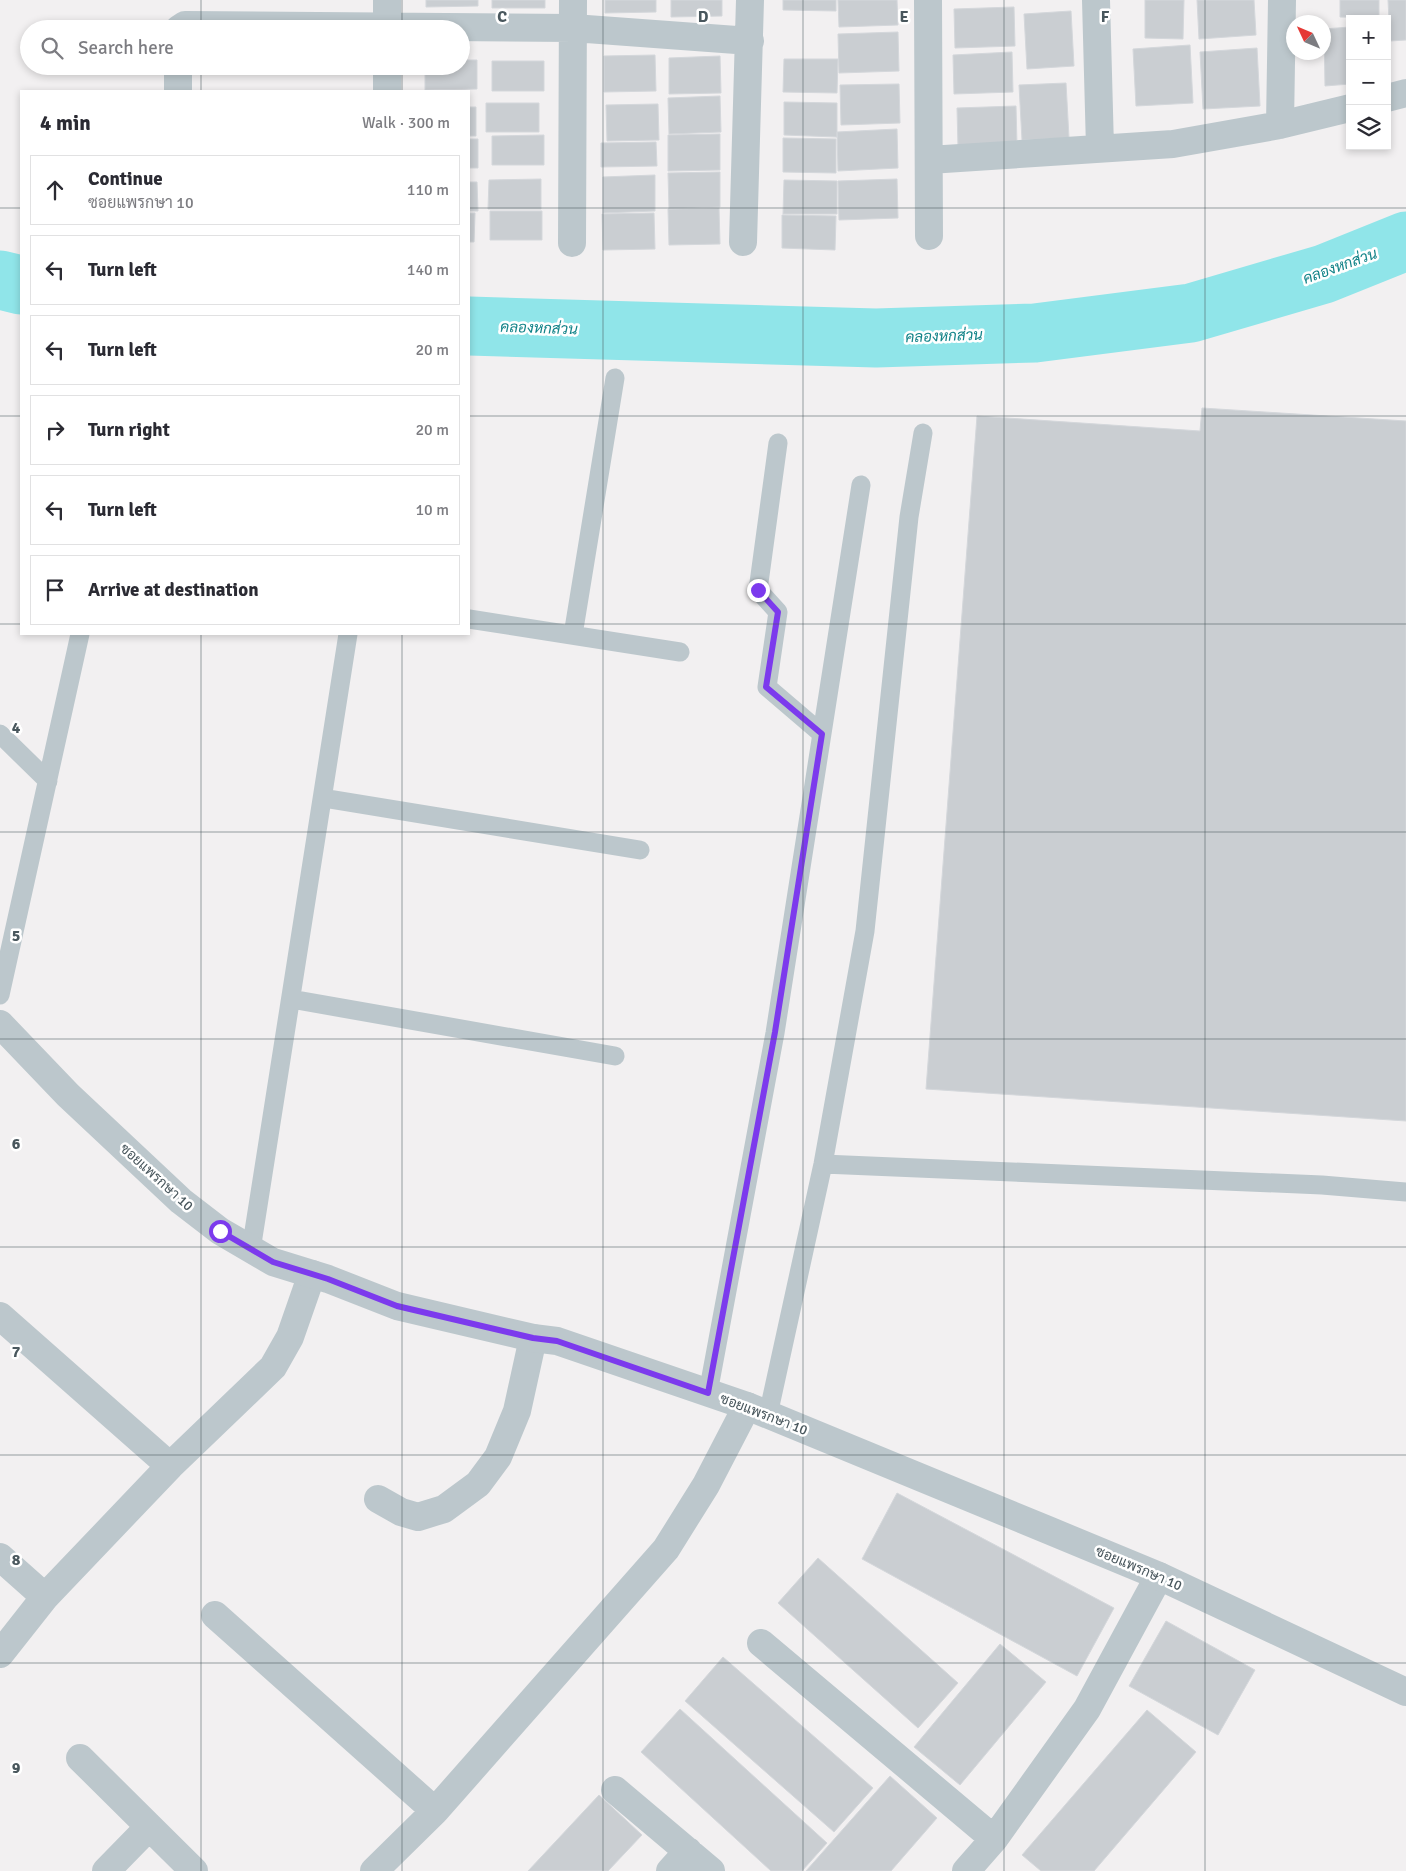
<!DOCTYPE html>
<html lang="en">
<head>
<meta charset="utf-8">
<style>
  :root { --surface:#fff; --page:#f7f7f7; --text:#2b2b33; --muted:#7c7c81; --line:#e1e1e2 }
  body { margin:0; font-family:Signika,Sarabun,sans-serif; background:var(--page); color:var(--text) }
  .controls { position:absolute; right:15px; top:15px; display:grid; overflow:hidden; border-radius:0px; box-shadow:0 2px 8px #0003 }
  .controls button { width:45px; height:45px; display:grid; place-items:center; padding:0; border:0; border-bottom:1px solid var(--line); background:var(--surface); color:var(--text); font:25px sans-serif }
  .compass { position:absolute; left:1286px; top:15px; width:45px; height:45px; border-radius:50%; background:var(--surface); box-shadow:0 2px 8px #0003; rotate:314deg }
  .stop { position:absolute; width:15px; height:15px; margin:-11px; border:4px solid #7c3aed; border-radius:50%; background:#fff }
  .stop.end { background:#7c3aed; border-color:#fff; box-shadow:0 1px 5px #0008 }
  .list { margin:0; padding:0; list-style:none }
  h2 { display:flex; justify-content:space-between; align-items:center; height:65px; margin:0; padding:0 20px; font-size:21px }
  h2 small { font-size:16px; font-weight:400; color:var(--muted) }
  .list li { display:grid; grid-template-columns:32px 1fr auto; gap:15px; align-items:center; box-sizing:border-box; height:70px; margin:0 10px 10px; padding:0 10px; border:1px solid var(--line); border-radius:0px }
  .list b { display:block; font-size:19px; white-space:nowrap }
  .list p { margin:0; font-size:16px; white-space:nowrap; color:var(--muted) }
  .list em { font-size:16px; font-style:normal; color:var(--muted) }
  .icon { flex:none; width:28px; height:28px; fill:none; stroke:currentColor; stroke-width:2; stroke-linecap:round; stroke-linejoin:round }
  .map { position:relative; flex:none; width:1406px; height:1871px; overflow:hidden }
  .search { position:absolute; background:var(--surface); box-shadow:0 2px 8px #0003; left:20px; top:20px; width:450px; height:55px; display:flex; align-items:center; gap:12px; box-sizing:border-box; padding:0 18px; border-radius:28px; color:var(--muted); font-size:19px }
  .panel { position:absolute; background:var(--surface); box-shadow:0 2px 8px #0003; left:20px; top:90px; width:450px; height:545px; border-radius:0px }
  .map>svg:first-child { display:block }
</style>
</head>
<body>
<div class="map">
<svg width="1406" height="1871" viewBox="0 0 1406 1871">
  <rect width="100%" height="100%" fill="#f2f0f1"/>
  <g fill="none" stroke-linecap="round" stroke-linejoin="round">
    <!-- river -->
    <path stroke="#90e5e9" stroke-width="59" d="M 0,280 L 21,285
      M 469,326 L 876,338 L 1035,333 L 1191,313 L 1324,274 L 1406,241"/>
  </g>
  <!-- building -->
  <path fill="#caced2" stroke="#d4d7db" d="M 426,0 L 478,0 L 478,6 L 426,7 Z
    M 492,0 L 545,0 L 545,8 L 492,8 Z
    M 605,0 L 656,0 L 656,12 L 605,13 Z
    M 671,0 L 722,0 L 722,16 L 671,17 Z
    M 783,0 L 836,0 L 836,11 L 783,10 Z
    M 838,0 L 897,0 L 898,25 L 839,27 Z
    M 1145,0 L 1184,0 L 1183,39 L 1145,38 Z
    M 1197,0 L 1254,0 L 1256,35 L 1199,39 Z
    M 1340,0 L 1379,0 L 1379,18 L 1340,17 Z
    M 1388,0 L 1406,0 L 1406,40 L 1390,41 Z
    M 1014,7 L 1015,46 L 955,48 L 954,9 Z
    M 1071,11 L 1074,66 L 1027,69 L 1024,14 Z
    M 1350,27 L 1350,84 L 1325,86 L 1324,29 Z
    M 898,32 L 899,71 L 839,73 L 838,34 Z
    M 1190,45 L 1193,103 L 1136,106 L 1133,49 Z
    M 1257,48 L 1260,106 L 1203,109 L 1200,52 Z
    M 1012,52 L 1013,92 L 954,94 L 953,55 Z
    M 655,55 L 656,91 L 604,92 L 604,56 Z
    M 720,56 L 721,93 L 669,94 L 669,58 Z
    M 784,59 L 838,59 L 837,93 L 783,92 Z
    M 461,60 L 477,60 L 477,89 L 425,90 L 425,66 L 461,66 Z
    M 492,61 L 544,61 L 544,91 L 492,91 Z
    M 1066,83 L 1069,138 L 1022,140 L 1019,85 Z
    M 899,84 L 900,123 L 841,125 L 840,85 Z
    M 720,96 L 721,132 L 669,134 L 668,98 Z
    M 784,102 L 837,103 L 837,137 L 784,135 Z
    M 486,103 L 539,103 L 539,132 L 486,132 Z
    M 658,104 L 659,140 L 607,141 L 606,105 Z
    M 1016,106 L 1017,145 L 958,147 L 957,108 Z
    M 469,107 L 476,107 L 476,136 L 469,136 Z
    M 897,129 L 898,168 L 838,171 L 837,132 Z
    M 720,134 L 720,170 L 668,171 L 668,135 Z
    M 544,135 L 544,165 L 492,165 L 492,136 Z
    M 783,138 L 836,139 L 836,173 L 783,172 Z
    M 469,139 L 478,139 L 478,168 L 469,168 Z
    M 656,142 L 657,166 L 601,167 L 601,143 Z
    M 720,172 L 720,207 L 669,209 L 668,173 Z
    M 655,175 L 655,211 L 603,213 L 603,177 Z
    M 541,179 L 541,209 L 488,209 L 489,180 Z
    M 897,179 L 898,218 L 839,220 L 838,181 Z
    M 784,180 L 837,181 L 837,214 L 783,214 Z
    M 469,182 L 477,182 L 478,211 L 469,211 Z
    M 719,208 L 720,244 L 669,245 L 668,209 Z
    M 490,211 L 542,211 L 542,240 L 490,240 Z
    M 469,213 L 475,213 L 474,242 L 469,242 Z
    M 654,213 L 655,249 L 603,250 L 602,214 Z
    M 782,215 L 836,216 L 835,250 L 782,248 Z
    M 1202,408 L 1406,421 L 1406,1121 L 926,1089 L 977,416 L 1200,431 Z
    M 897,1493 L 1114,1608 L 1077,1676 L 862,1559 Z
    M 818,1558 L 958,1683 L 918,1728 L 778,1603 Z
    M 1166,1621 L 1255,1670 L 1218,1735 L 1129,1686 Z
    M 1000,1644 L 1046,1682 L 960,1785 L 914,1747 Z
    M 723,1657 L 873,1788 L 834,1832 L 685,1701 Z
    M 680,1709 L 827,1843 L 802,1871 L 771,1871 L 641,1752 Z
    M 1147,1710 L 1196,1752 L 1094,1871 L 1041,1871 L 1022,1855 Z
    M 890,1776 L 937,1818 L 891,1871 L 806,1871 Z
    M 599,1795 L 642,1835 L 608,1871 L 528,1871 Z"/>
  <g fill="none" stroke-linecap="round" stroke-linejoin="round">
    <!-- service -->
    <path stroke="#bcc7cc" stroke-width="19" d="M 778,443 L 758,590 L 778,612 L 767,687 L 822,734
      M 469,619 L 680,652
      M 573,635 L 615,378
      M 0,734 L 48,781
      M 323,798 L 640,850
      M 0,995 L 80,634
      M 291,999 L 615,1056
      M 823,1164 L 1322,1185 L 1406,1192
      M 251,1250 L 348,634
      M 708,1393 L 775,1033 L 861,485
      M 768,1415 L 823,1164 L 865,931 L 909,517 L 923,433"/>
    <!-- minor -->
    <path stroke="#bcc7cc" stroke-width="28" d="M 387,0 L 387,29
      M 928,0 L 929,236
      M 1096,0 L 1100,148
      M 179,29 L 185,25 L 573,28 L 750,41
      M 178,66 L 178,91
      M 387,66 L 387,91
      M 1387,98 L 1406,93
      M 1280,125 L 1282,0
      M 929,160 L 1173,144 L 1280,125 L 1350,108
      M 743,242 L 750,0
      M 572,243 L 573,0
      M 0,1316 L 170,1466
      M 378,1499 L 401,1512 L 418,1517 L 444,1509 L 478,1484 L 498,1457 L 517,1411 L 533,1338
      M 0,1557 L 45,1597
      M 215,1615 L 435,1811
      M 761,1643 L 994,1839
      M 0,1654 L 45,1597 L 170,1466 L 273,1367 L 290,1337 L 312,1274
      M 80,1758 L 194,1871
      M 615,1790 L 711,1871
      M 106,1871 L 148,1828
      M 374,1871 L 435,1811 L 666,1549 L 706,1485 L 747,1406
      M 670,1871 L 688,1851
      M 966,1871 L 994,1839 L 1087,1709 L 1159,1576"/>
    <!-- tertiary -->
    <path stroke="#bcc7cc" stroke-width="28" d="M 0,1024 L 68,1095 L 181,1201 L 220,1231 L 273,1262 L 328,1279 L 397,1306 L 533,1338 L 557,1341 L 747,1406 L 1048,1530 L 1159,1576 L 1406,1692"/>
  </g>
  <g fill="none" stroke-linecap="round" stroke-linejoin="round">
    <!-- route -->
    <path stroke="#7c3aed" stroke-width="6" d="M 220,1231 L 273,1262 L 328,1279 L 397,1306 L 533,1338 L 557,1341 L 708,1393 L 775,1032 L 822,734 L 766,687 L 778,612 L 758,590"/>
  </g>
  <!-- grid -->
  <path fill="none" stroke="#49575d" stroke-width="1" stroke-opacity="0.55" d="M 201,0 L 201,29M 402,0 L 402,29M 603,0 L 603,1871M 803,0 L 803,1871M 1004,0 L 1004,1871M 1205,0 L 1205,1871M 201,66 L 201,91M 402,66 L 402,91M 0,208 L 21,208M 469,208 L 1406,208M 0,416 L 21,416M 469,416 L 1406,416M 0,624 L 21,624M 469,624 L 1406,624M 201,634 L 201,1871M 402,634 L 402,1871M 0,832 L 1406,832M 0,1039 L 1406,1039M 0,1247 L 1406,1247M 0,1455 L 1406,1455M 0,1663 L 1406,1663"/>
  <g text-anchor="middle" stroke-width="5" stroke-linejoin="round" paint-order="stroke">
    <!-- street labels -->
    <g font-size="14" fill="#49575d" stroke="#fff">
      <text transform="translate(157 1177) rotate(42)" y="5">ซอยแพรกษา 10</text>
      <text transform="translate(764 1414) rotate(21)" y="5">ซอยแพรกษา 10</text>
      <text transform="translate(1139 1568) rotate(23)" y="5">ซอยแพรกษา 10</text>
    </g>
    <!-- water labels -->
    <g font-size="15" font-style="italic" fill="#128388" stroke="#fff">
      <text transform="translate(1340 266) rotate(-20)" y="5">คลองหกส่วน</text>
      <text transform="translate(539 328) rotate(2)" y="5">คลองหกส่วน</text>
      <text transform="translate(944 336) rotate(-2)" y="5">คลองหกส่วน</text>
    </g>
  </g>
  <g font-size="16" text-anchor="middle" font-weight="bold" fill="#49575d" stroke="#fff" stroke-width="5" stroke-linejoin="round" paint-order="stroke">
    <text x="502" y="22">C</text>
    <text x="703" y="22">D</text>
    <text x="904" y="22">E</text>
    <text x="1105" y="22">F</text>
    <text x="16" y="733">4</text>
    <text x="16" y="941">5</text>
    <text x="16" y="1149">6</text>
    <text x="16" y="1357">7</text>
    <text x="16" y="1565">8</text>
    <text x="16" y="1773">9</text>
  </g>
</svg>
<div class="controls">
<button>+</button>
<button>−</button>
<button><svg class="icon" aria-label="layers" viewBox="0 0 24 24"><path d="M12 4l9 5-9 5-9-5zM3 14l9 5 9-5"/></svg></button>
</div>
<svg class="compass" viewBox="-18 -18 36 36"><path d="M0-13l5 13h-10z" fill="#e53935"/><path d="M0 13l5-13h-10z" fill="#7c7c81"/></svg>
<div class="stop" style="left:220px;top:1231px"></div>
<div class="stop end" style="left:758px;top:590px"></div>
<div class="search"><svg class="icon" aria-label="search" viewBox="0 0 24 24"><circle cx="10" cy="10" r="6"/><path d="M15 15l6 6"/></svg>Search here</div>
<section class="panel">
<h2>4 min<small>Walk · 300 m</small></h2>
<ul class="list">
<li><svg class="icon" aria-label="ahead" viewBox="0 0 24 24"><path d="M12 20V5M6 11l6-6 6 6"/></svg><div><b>Continue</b><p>ซอยแพรกษา 10</p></div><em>110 m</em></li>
<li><svg class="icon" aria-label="left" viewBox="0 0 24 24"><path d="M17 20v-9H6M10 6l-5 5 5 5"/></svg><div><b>Turn left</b></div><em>140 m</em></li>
<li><svg class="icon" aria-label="left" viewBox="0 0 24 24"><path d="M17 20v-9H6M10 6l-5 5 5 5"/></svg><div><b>Turn left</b></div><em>20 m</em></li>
<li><svg class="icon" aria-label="right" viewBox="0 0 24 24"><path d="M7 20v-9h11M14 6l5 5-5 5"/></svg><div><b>Turn right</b></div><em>20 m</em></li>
<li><svg class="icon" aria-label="left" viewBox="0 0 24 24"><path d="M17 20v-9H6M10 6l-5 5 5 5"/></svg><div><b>Turn left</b></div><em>10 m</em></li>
<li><svg class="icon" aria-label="arrive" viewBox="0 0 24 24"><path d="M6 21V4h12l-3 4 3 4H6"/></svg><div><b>Arrive at destination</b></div></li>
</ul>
</section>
</div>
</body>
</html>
